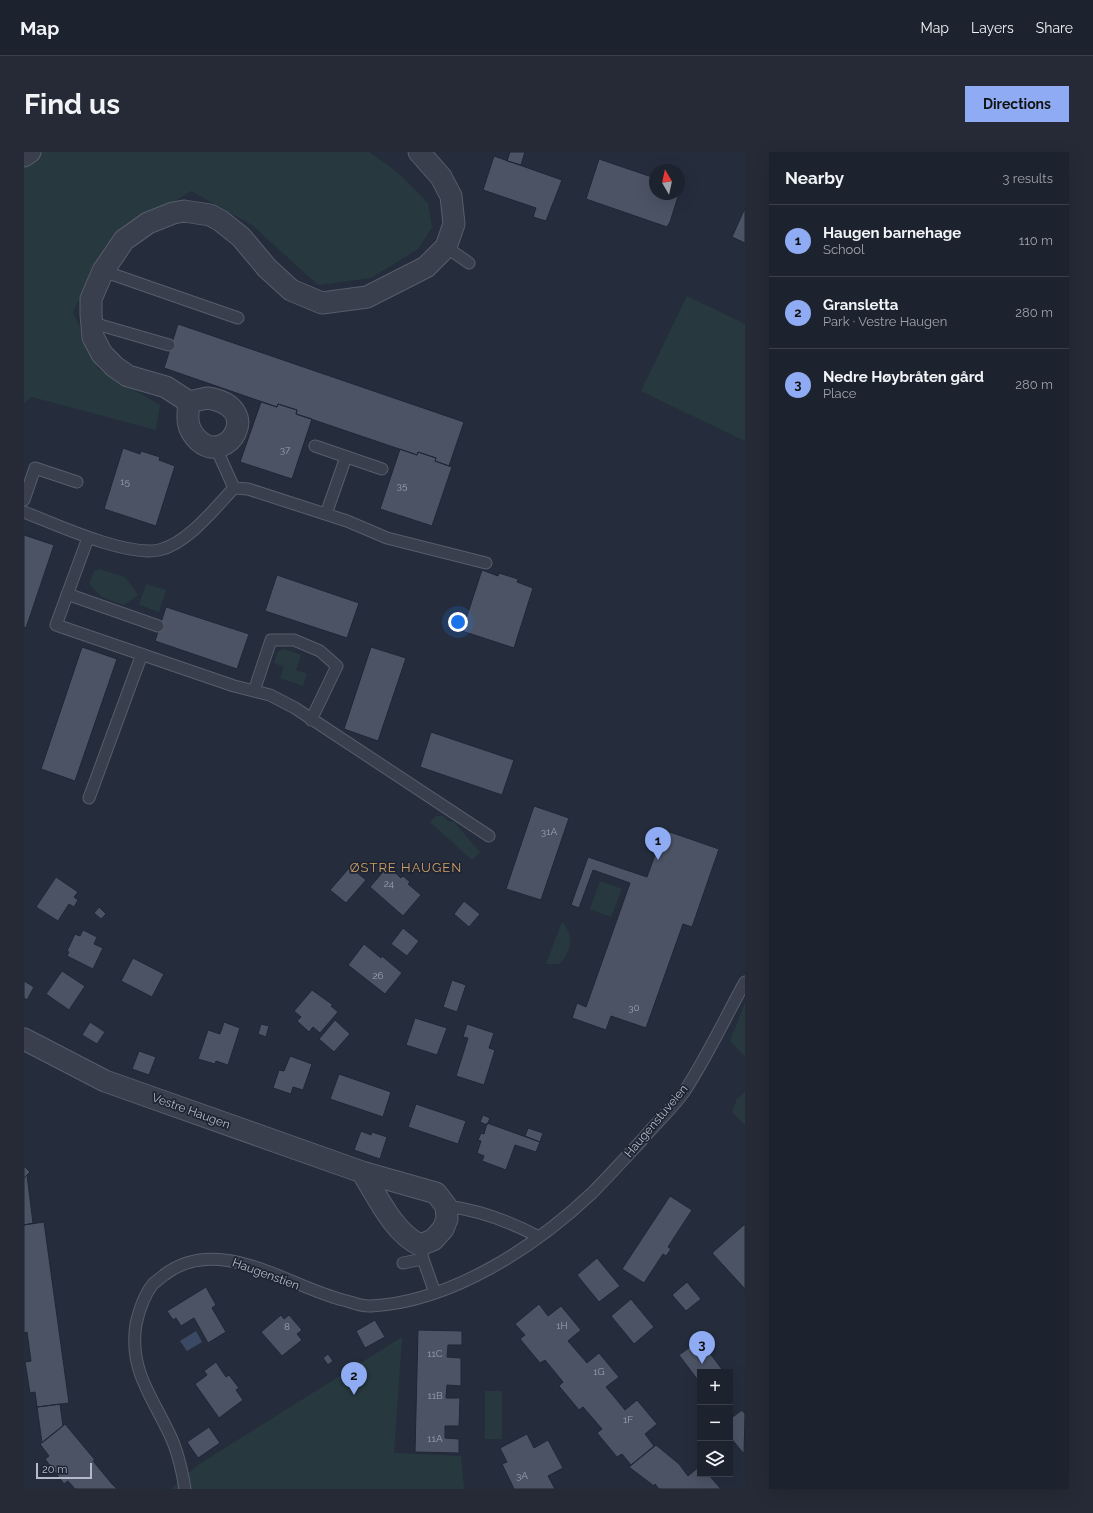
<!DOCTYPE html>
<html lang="en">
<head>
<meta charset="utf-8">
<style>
  :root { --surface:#1c222e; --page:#252a36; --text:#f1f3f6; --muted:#a0a4aa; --line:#3a3f4a; --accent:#8fabf3 }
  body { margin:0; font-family:Raleway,sans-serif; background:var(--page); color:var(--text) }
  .controls { position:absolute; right:12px; bottom:12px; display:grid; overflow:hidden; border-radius:0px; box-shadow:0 4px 16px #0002 }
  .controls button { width:36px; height:36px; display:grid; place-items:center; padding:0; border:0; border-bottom:1px solid var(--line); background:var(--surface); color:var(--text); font:20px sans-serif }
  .compass { position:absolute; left:625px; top:12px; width:36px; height:36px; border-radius:50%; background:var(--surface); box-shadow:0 4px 16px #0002; rotate:351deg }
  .scale { position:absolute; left:12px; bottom:10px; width:56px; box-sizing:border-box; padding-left:4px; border:2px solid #b5bac8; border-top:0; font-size:11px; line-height:14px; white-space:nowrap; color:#b5bac8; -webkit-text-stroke:3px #1e2432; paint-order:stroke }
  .you { position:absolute; left:434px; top:470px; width:14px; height:14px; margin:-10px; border:3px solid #fff; border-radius:50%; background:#1a73e8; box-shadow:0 0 0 6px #1a73e833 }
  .badge { display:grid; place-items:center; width:26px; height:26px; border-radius:50%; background:var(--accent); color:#111; font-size:13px; font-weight:700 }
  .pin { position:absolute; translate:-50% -33px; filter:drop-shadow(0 1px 2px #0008) }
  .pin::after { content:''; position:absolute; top:21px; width:14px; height:12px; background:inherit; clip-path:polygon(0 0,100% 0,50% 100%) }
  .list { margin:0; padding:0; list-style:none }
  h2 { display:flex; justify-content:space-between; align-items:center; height:52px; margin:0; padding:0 16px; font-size:17px }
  h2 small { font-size:13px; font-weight:400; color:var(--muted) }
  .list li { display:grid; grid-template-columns:26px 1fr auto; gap:12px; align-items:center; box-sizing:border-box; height:72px; padding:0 16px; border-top:1px solid var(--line) }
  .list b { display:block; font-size:15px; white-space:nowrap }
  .list p { margin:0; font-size:13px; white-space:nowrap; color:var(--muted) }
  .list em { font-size:13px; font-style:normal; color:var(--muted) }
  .icon { flex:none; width:22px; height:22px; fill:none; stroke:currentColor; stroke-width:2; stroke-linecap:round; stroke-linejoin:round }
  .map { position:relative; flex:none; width:721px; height:1337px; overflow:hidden; border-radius:0px }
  header { display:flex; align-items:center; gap:24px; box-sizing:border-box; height:56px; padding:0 20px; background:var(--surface); border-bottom:1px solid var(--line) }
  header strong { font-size:19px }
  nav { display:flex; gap:22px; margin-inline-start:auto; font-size:14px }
  .intro { display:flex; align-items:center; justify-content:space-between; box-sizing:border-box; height:96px; padding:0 24px }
  h1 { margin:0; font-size:28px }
  .button { padding:10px 18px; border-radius:0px; background:var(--accent); color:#111; font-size:14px; font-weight:700 }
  main { display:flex; gap:24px; padding:0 24px }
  aside { flex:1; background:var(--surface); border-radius:0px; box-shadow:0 4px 16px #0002 }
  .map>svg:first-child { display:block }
</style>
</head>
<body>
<header>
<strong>Map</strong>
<nav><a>Map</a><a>Layers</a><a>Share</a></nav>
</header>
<div class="intro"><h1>Find us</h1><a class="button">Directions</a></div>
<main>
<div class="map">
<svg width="721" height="1337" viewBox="0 0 721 1337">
  <rect width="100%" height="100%" fill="#252d3d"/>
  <!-- green -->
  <path fill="#27393e" d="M 0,0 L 345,0 L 373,20 L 404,51 L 408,75 L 394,97 L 347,126 L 294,133 L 228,73 L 167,39 L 83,91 L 49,160 L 74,217 L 136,253 L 132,278 L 8,245 L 0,251 Z
    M 663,144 L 721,172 L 721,289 L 617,239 Z
    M 75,417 L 101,425 L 114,443 L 100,453 L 78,445 L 65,432 L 70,419 Z
    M 122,432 L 142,438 L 135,460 L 115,453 Z
    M 260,497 L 277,503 L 272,518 L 283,522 L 279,534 L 256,526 L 260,515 L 250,511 L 254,499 Z
    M 412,664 L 419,664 L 424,669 L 430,670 L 456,700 L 448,708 L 406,670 Z
    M 576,729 L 598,737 L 587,765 L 566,757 Z
    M 538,770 C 550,782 548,801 535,812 L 522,812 Z
    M 721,851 L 721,904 L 706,889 Z
    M 721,940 L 721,973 L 708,960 L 713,947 Z
    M 378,1185 L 370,1301 L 437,1304 L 440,1337 L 147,1337 L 174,1313 Z
    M 461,1239 L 478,1239 L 478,1287 L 461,1287 Z"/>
  <!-- water -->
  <path fill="#3c4965" d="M 172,1179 L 178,1190 L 163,1199 L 156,1189 Z"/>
  <!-- building -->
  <path fill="#4b5365" stroke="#202634" d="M 486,0 L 501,0 L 497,13 L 483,9 Z
    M 470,4 L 538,28 L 522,69 L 509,65 L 512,56 L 459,38 Z
    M 575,7 L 631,26 L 631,42 L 655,42 L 655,34 L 657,35 L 646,70 L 643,75 L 562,47 Z
    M 721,56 L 721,91 L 708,85 Z
    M 154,172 L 440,270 L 425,314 L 411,309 L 412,306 L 394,300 L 393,303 L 272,262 L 273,258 L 254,252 L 253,255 L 140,216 Z
    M 237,250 L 253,255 L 254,252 L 273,258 L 272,262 L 288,267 L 268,327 L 216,310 Z
    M 99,296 L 116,302 L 117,299 L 136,305 L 135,308 L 151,314 L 132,374 L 80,357 Z
    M 376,297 L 393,303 L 394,300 L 412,306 L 411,309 L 428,315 L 408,374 L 356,357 Z
    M 0,383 L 30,393 L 2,476 L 0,475 Z
    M 458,418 L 474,424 L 475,421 L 494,427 L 493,430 L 509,436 L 490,496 L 438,479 Z
    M 253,423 L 335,451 L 323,486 L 241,459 Z
    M 142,455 L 225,482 L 213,517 L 131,489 Z
    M 58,495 L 93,507 L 51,629 L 17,617 Z
    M 347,495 L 382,506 L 354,589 L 320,577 Z
    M 407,580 L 490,608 L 478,643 L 396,615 Z
    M 510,654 L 545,666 L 517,748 L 482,737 Z
    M 640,678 L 695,697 L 668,775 L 659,772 L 622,876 L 587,864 L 582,878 L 548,866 L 553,851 L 562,855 L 606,731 L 569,718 L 555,756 L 547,753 L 564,705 L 623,725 Z
    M 364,714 L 377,726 L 379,724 L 386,730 L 384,732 L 397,743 L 379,764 L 346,735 Z
    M 326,715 L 342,728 L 322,751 L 306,738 Z
    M 32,725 L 54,740 L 50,745 L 54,748 L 50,755 L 45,752 L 34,769 L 12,755 Z
    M 440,749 L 456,762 L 445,775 L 430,762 Z
    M 75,755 L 82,762 L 77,767 L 70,761 Z
    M 379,776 L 395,789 L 383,804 L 367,792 Z
    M 59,778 L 73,785 L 70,792 L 79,796 L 69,817 L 43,804 L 45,800 L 43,799 L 51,782 L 56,784 Z
    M 340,792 L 357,806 L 358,804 L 378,821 L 361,842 L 324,813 Z
    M 109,806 L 140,822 L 128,845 L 97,829 Z
    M 38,819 L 61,834 L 45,858 L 22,842 Z
    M 428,828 L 442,833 L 433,860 L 419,855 Z
    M 0,829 L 10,835 L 3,848 L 0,846 Z
    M 288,838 L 309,853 L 307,854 L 314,860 L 296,881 L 289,875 L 285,880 L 273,869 L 277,865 L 270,859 Z
    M 391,866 L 423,876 L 413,903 L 382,893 Z
    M 311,868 L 326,882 L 310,900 L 295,887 Z
    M 66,870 L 81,880 L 73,892 L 58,883 Z
    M 200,870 L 216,876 L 204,913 L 192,909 L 191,912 L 174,907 L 184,878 L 196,882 Z
    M 237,872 L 245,874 L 242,885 L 234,882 Z
    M 443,872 L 470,881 L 465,896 L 471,898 L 460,933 L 432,924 L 444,886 L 439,885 Z
    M 115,899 L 132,905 L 125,923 L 108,917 Z
    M 266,904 L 288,912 L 279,938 L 269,935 L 267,942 L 249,936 L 255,918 L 260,919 Z
    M 315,922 L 367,940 L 359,965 L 306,947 Z
    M 392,952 L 442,969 L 434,992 L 384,975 Z
    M 459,963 L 466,966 L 463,973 L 456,970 Z
    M 463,971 L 516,990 L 512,1000 L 491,993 L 482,1018 L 458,1009 L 460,1004 L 453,1001 L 457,989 L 454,988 L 457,981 L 460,982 Z
    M 504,976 L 519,981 L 516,990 L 501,984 Z
    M 337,979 L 347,983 L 348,980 L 363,985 L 356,1007 L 330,998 Z
    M 0,1014 L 6,1020 L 0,1026 Z
    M 3,1023 L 9,1071 L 0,1073 L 0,1026 Z
    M 646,1044 L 668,1058 L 644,1095 L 647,1097 L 642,1104 L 639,1102 L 620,1131 L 598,1117 Z
    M 20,1070 L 45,1251 L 13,1255 L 11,1240 L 6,1241 L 1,1210 L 7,1209 L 3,1180 L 0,1181 L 0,1073 Z
    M 721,1072 L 721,1137 L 688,1101 Z
    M 573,1106 L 596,1134 L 575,1150 L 553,1123 Z
    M 663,1130 L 677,1147 L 662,1159 L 648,1143 Z
    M 182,1135 L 192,1153 L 188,1156 L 202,1180 L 184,1191 L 170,1166 L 157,1174 L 152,1166 L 149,1168 L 143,1159 Z
    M 607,1147 L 630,1175 L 610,1192 L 587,1164 Z
    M 515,1152 L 524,1164 L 537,1154 L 557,1178 L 544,1189 L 563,1211 L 575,1201 L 595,1225 L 582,1235 L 601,1258 L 613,1248 L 633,1272 L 621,1282 L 630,1294 L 607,1313 L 598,1302 L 593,1305 L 573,1281 L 578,1277 L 559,1255 L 555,1258 L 535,1234 L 539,1230 L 521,1208 L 516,1211 L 496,1187 L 501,1183 L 491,1172 Z
    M 257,1163 L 260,1167 L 265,1163 L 278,1178 L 273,1182 L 278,1188 L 258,1204 L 237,1180 Z
    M 351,1168 L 361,1185 L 341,1196 L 332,1179 Z
    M 394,1178 L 438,1179 L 438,1193 L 424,1193 L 423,1205 L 437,1206 L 437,1234 L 423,1233 L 422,1246 L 436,1246 L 435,1274 L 421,1274 L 421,1286 L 435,1287 L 435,1301 L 391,1300 Z
    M 676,1188 L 700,1220 L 676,1220 L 676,1231 L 655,1203 Z
    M 304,1202 L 309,1209 L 304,1213 L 299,1206 Z
    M 192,1210 L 202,1225 L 205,1223 L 215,1236 L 212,1238 L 219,1248 L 195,1266 L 171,1232 L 183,1223 L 180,1219 Z
    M 36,1252 L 39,1274 L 18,1291 L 13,1255 Z
    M 718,1258 L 721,1262 L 720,1302 L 706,1285 L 706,1267 Z
    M 41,1272 L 71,1308 L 69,1309 L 88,1332 L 93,1337 L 51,1337 L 44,1329 L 40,1332 L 21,1307 L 25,1304 L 16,1292 Z
    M 185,1275 L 196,1291 L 174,1306 L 163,1290 Z
    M 503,1282 L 510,1296 L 524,1288 L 539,1316 L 524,1324 L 531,1337 L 490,1337 L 478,1312 L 483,1310 L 476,1296 Z
    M 632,1293 L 655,1312 L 664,1324 L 676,1314 L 676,1322 L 684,1322 L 697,1337 L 635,1337 L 631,1332 L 630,1334 L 605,1315 Z"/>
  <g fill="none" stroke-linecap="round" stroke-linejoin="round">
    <!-- service casing -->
    <g stroke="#575d6b" stroke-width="13">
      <path id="service" d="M 422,95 L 445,111
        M 79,119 L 214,166
        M 69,171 L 145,193
        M 291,294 L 358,317
        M 192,296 L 210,336
        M 0,348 L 11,316 L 53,330
        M 0,360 C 31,372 102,405 135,398 C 163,392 191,356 210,336 L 224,337 L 323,369 L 363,386 L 462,411
        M 302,362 L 322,305
        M 64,386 L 32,473 L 210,534 L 246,543 L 271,556 L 465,684
        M 43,442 L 134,474
        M 230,539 L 247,488 L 270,488 L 296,499 L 313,514 L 287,568
        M 65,646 L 118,502
        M 422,1054 C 455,1058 487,1070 515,1085
        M 396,1093 L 399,1107 L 411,1141
        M 379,1111 L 399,1107
        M 161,1337 C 158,1318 154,1299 145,1281 C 127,1243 105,1217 112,1172 C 115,1159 120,1143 129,1132 C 132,1129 137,1126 140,1123 C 194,1081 264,1134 319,1148 C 328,1150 338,1155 347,1154 C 427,1150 511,1095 568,1041 C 585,1024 601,1006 618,988 C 631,972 648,957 660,940 C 683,905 701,866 721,830"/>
    </g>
    <!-- minor casing -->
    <g stroke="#575d6b" stroke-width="23">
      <path id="minor" d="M 0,4 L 6,0
        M 183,246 C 241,254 204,314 175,289 C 162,277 163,266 165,250 Z
        M 165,250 L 142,235 L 104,224 L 91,215 L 78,202 L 69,185 L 67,162 L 67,147 L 79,119 L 100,88 L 124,71 L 149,61 L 160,59 L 186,63 L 197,69 L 217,85 L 243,116 L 267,138 L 298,151 L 343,145 L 402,115 L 422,95 L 430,72 L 427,44 L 417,25 L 395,0
        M 0,887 L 81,929 L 338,1020 L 412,1041 L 422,1054 L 423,1067 L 419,1077 L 409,1088 L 396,1093 C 369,1080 354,1045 338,1020"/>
    </g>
    <!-- service -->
    <use href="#service" stroke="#393f4d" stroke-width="11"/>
    <!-- minor -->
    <use href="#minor" stroke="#393f4d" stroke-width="21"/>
  </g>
  <g text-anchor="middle" stroke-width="3.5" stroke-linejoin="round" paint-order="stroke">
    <!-- number labels -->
    <g font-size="10" fill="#9aa0af">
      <text x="261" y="301">37</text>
      <text x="101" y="333">15</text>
      <text x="378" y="337">35</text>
      <text x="525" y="683">31A</text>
      <text x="365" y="735">24</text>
      <text x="354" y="827">26</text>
      <text x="610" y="859">30</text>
      <text x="538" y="1177">1H</text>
      <text x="263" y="1178">8</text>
      <text x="411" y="1205">11C</text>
      <text x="575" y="1223">1G</text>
      <text x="411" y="1247">11B</text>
      <text x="604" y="1271">1F</text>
      <text x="411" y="1290">11A</text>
      <text x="498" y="1327">3A</text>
    </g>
    <!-- street labels -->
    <g font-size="12" fill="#b5bac8" stroke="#1e2432">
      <text transform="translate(167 959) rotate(20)" y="4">Vestre Haugen</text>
      <text transform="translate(632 969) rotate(-50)" y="4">Haugenstuveien</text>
      <text transform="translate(242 1122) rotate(20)" y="4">Haugenstien</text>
    </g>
    <!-- neighbourhood labels -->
    <g font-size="13" letter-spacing="1" fill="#cfa068" stroke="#1e2432">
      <text x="382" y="720">ØSTRE HAUGEN</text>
    </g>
  </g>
</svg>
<div class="controls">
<button>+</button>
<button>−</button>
<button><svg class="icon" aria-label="layers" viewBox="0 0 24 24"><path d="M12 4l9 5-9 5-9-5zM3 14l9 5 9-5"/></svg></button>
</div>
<svg class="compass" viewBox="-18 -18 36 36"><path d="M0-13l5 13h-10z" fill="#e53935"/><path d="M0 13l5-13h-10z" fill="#a0a4aa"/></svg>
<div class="scale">20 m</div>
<div class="you"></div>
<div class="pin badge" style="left:634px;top:708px">1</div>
<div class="pin badge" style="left:330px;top:1243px">2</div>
<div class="pin badge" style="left:678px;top:1212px">3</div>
</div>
<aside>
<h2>Nearby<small>3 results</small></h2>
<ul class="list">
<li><span class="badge">1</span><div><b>Haugen barnehage</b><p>School</p></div><em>110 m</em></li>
<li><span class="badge">2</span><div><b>Gransletta</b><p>Park · Vestre Haugen</p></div><em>280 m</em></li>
<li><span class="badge">3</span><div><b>Nedre Høybråten gård</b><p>Place</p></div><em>280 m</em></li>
</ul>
</aside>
</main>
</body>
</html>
